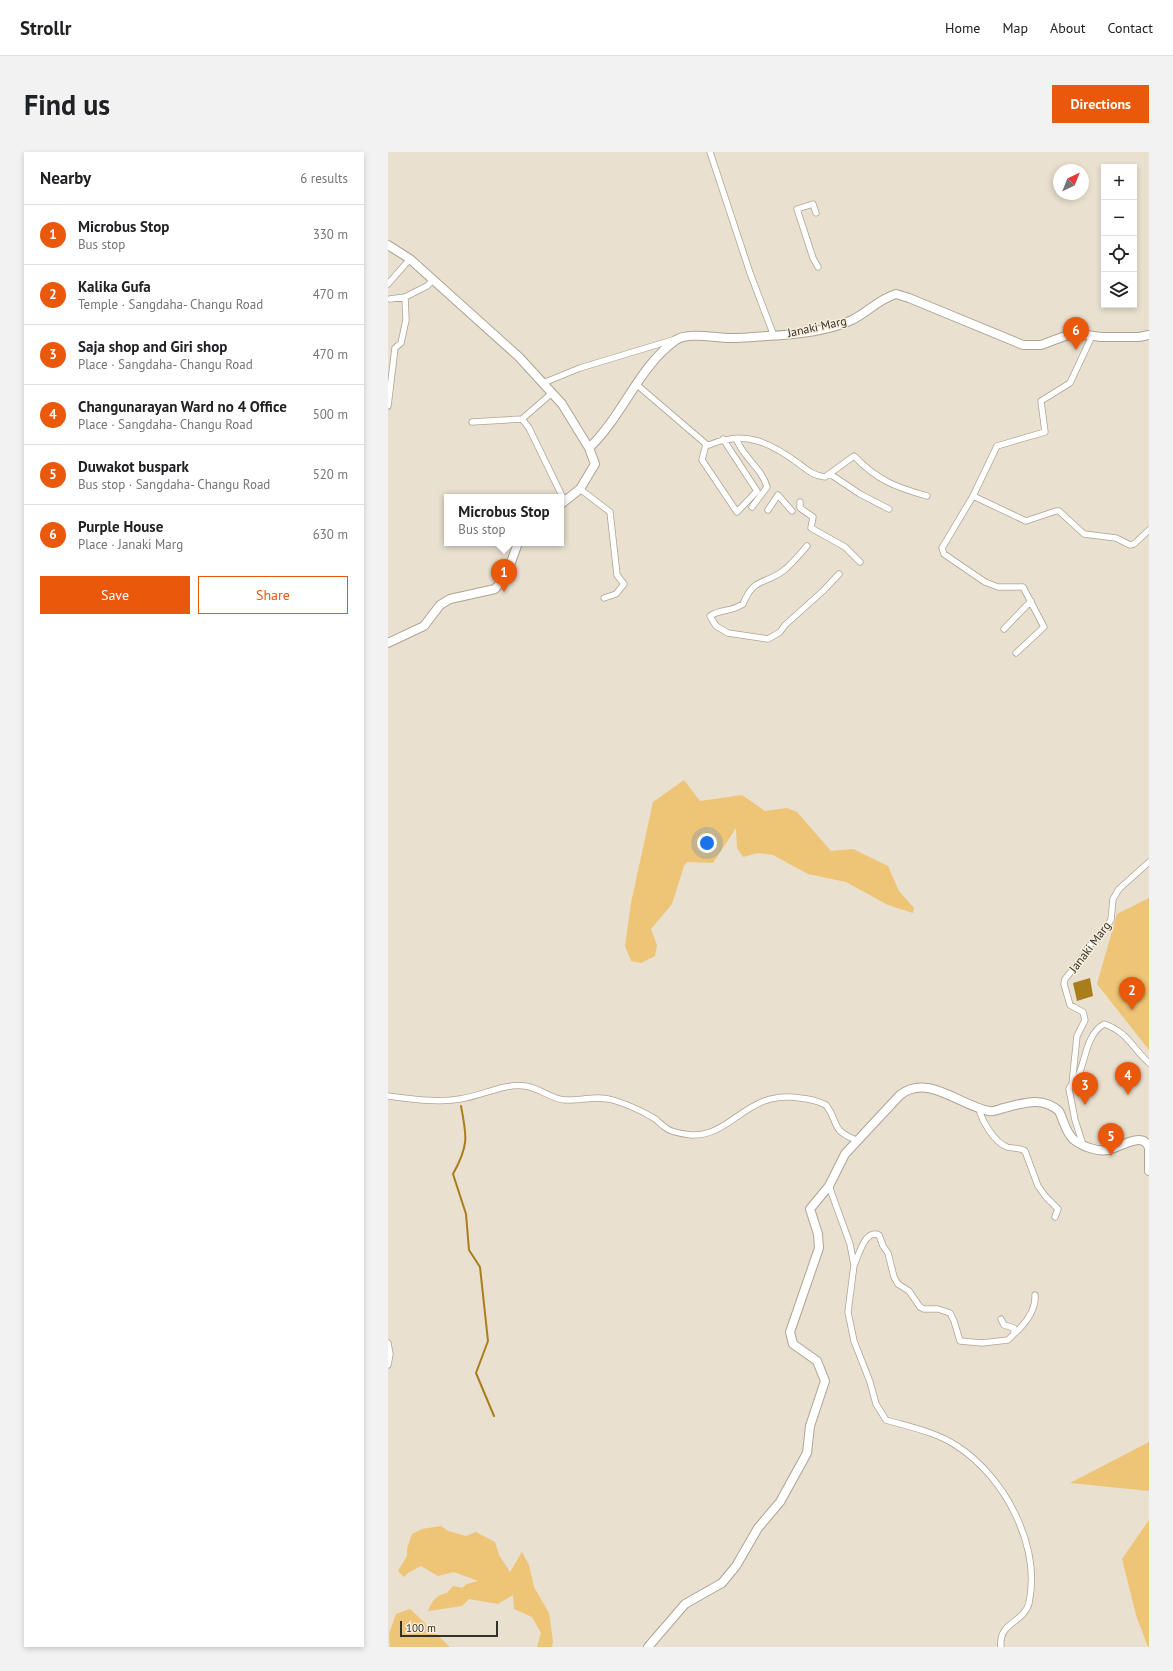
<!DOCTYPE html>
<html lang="en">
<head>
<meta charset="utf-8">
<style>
  :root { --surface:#fff; --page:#f2f2f2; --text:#202124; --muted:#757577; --line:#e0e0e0; --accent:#ea580c }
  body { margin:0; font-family:"PT Sans",sans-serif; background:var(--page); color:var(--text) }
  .controls { position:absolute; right:12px; top:12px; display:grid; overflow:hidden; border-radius:0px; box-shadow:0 2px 6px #0003 }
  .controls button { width:36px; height:36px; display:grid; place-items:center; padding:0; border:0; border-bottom:1px solid var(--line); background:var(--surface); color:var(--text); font:20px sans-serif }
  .compass { position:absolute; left:665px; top:12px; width:36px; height:36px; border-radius:50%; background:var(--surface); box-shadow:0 2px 6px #0003; rotate:43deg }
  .scale { position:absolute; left:12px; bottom:10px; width:98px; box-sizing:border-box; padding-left:4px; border:2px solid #34302a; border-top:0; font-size:11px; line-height:14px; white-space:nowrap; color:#34302a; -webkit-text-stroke:3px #f6eddc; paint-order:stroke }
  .you { position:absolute; left:319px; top:691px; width:14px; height:14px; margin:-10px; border:3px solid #fff; border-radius:50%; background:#1a73e8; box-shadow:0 0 0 6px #1a73e833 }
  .badge { display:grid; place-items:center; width:26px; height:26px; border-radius:50%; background:var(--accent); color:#fff; font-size:13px; font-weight:700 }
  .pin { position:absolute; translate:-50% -33px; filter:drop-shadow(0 1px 2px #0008) }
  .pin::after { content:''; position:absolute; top:21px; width:14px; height:12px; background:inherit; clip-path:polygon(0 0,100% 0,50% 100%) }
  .popup { position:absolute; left:56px; top:342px; width:120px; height:52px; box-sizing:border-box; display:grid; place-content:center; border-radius:0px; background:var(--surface); filter:drop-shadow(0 1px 3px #0005); font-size:13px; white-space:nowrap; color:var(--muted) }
  .popup b { font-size:15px; color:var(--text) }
  .popup::after { content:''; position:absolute; left:50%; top:100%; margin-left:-8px; border:8px solid transparent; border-top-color:var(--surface) }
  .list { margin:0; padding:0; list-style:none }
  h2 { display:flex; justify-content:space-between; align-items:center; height:52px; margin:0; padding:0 16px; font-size:17px }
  h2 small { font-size:13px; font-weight:400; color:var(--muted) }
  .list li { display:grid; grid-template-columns:26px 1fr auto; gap:12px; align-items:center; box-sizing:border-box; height:60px; padding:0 16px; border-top:1px solid var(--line) }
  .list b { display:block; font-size:15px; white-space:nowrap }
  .list p { margin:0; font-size:13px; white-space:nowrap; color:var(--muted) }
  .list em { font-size:13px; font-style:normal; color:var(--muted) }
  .actions { display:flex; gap:8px; padding:12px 16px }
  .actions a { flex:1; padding:9px 0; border:1px solid var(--accent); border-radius:0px; text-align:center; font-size:14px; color:var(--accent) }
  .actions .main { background:var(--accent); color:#fff }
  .icon { flex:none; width:22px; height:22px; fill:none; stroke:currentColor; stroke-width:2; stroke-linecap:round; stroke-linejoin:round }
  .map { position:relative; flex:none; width:761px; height:1495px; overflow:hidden; border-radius:0px }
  header { display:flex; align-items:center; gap:24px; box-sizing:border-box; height:56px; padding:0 20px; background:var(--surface); border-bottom:1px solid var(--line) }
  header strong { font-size:19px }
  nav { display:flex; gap:22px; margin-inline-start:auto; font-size:14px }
  .intro { display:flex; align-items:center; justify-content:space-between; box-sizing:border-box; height:96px; padding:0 24px }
  h1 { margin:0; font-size:28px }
  .button { padding:10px 18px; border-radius:0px; background:var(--accent); color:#fff; font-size:14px; font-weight:700 }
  main { display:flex; gap:24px; padding:0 24px }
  aside { flex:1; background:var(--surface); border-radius:0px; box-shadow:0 2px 6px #0003 }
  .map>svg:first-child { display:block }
</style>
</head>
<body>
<header>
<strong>Strollr</strong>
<nav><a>Home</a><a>Map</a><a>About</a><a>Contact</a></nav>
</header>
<div class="intro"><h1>Find us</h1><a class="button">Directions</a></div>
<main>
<aside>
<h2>Nearby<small>6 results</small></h2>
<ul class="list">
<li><span class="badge">1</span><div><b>Microbus Stop</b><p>Bus stop</p></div><em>330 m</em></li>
<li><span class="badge">2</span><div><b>Kalika Gufa</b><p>Temple · Sangdaha- Changu Road</p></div><em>470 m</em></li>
<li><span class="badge">3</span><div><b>Saja shop and Giri shop</b><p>Place · Sangdaha- Changu Road</p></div><em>470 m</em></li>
<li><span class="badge">4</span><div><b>Changunarayan Ward no 4 Office</b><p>Place · Sangdaha- Changu Road</p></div><em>500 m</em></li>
<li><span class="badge">5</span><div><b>Duwakot buspark</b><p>Bus stop · Sangdaha- Changu Road</p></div><em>520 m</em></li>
<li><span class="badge">6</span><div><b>Purple House</b><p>Place · Janaki Marg</p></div><em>630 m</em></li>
</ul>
<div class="actions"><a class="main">Save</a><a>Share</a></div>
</aside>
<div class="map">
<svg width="761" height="1495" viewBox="0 0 761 1495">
  <rect width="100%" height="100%" fill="#e9e0cf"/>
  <!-- green -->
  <path fill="#eec476" d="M 296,628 L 312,649 L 354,643 L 377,659 L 399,656 L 409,660 L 443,699 L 465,697 L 500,714 L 511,739 L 526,756 L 525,761 L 500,753 L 458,730 L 420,722 L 385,703 L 370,701 L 355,705 L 349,696 L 348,676 L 325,711 L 299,710 L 296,714 L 284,752 L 263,777 L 269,793 L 267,804 L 253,811 L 243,809 L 237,794 L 243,751 L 265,650 Z
    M 761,746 L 761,898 L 709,832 L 729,762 Z
    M 761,1290 L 761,1339 L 682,1331 Z
    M 761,1368 L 761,1495 L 760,1495 L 748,1463 L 734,1407 Z
    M 53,1374 L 60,1379 L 78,1384 L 88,1380 L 107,1390 L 111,1403 L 122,1420 L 134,1400 L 141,1413 L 146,1435 L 161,1461 L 165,1489 L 164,1495 L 149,1495 L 153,1481 L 144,1465 L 126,1457 L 125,1443 L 110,1452 L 81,1447 L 74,1454 L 40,1459 C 44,1449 48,1443 59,1441 L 65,1434 L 74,1436 L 79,1432 L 90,1429 L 66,1420 L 50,1424 L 33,1414 L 20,1421 L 16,1425 L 10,1419 L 19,1404 L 19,1397 L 24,1382 L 34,1377 Z
    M 22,1457 L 62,1495 L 2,1495 L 1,1482 L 8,1462 Z"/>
  <!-- water -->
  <path fill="#a97e1a" d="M 702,826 L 705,844 L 689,849 L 685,831 Z"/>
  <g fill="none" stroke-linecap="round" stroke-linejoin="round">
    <!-- stream -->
    <path stroke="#a97e1a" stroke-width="2" d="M 73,954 C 79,985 81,993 65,1022 L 78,1062 L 81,1098 L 92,1115 L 100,1189 L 88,1221 L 106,1264"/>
    <!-- street casing -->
    <g stroke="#ada494" stroke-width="7">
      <path id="street" d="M 322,0 L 362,121 L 386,184
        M 428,61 L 425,52 L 409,57 L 425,106 L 430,115
        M 0,132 L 22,107
        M 2,147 L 17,145
        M 155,231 L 192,216 L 288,187
        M 248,232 L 318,292 L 321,293 C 357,278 381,290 410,311 C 419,318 426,324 437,325 L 466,304 C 489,328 507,335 539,344
        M 0,254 L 7,196 L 13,191 L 18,168 L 17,145 L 39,134 L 45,128
        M 134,267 L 141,276 L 177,350
        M 84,270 L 134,267 L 164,241
        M 348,286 C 354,305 374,316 379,335 L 364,355
        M 318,292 L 314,308 L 349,360 L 369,339 L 335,287
        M 442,322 L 472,342 L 501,357
        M 192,337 L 222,360 L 229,423 L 236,432 L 228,442 L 216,446
        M 585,344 L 638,369 L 668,359 L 671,359 L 696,382 L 728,386 L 742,393 L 746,392 L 761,378
        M 412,350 L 412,356 L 425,365 L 423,376 L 457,395 L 472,410
        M 380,358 L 390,343 L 404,359
        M 419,394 C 411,403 404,412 395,419 C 376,433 366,425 355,452 C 341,461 334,456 322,464 L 328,474 L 340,481 L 380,487 L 392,480 L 397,473 L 435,439 L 451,422
        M 616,477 L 643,449
        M 628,501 L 656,475 L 635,435 L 610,435 L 597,430 L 556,402 L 554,396 L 585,344 L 609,294 L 657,280 L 653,249 L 682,231 L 704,184
        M 684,932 L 689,884 L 697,868 L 695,860 L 682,853 L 676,832 L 677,827 L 692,809 L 701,794 L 712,784 L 723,768 L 725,747 L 731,737 L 761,710
        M 0,944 C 24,947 49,951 72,947 C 94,944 116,931 137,934 C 152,936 163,947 177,948 C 193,949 209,943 225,948 C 238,952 252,958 264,965 C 270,968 273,973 278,976 C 284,981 296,982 304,983 C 345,984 359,937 412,946 C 422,947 430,949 438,953 C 452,971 441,977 468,988
        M 591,957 C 594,969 606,990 619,995 C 625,997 631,995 637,999 L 650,1034 L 658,1045 L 670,1057 L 667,1065
        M 695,993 L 687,968 L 681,937 C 683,931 689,928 691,922 C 698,905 699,882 716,872 C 740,880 744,896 761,911
        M 441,1034 L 462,1092 L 466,1113 L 460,1160 L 466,1189 L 482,1230 L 488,1252 L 498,1268 C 522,1275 548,1280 569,1294 C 617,1325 653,1394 641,1451 C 636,1471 610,1470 613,1495
        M 466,1113 C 471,1104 476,1077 491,1083 L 495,1094 L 500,1101 L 506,1125 L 510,1132 L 521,1139 L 532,1155 L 536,1157 L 550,1157 L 562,1161 L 566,1169 L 572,1189 L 594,1191 L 620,1188 L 626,1182 L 626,1176 L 616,1173 L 613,1167
        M 626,1182 C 637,1172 648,1159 647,1143
        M 0,1191 L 2,1202 L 0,1213"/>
    </g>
    <!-- secondary casing -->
    <g stroke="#ada494" stroke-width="10">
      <path id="secondary" d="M 0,93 L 22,107 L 131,205 L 174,252 L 201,296 L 207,312 L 192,337 L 173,352
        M 201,296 C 235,264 250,215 288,188 C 300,180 328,186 342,186 C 354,186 366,185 378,184 C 404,183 441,179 464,168 C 480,160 491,147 508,142 L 521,146 L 635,193 L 653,193 L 685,181 L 713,185 L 751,185 L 761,183
        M 0,491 L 36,474 L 52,453 L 62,447 L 107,437 L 118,424 L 130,391
        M 761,997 L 761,1019
        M 260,1495 L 297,1452 L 334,1431 L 348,1414 L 370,1376 L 392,1350 L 419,1301 L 422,1274 L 437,1229 L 429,1209 L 405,1192 L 402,1180 L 431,1096 L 430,1082 L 422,1057 L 441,1034 L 457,1002 L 512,943 C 540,921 572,954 601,959 C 606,960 611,957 616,956 C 636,951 654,944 671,959 C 676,969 677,979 685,987 C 693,994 709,1000 720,998 C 731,996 755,978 761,996"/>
    </g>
    <!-- street -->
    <use href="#street" stroke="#fff" stroke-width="5.5"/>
    <!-- secondary -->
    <use href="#secondary" stroke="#fff" stroke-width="8"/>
  </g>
  <g text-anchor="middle" stroke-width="3" stroke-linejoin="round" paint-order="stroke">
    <!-- street labels -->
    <g font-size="12" fill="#34302a" stroke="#f6eddc">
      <text transform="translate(429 175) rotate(-12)" y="4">Janaki Marg</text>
      <text transform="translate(702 795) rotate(-53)" y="4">Janaki Marg</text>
    </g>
  </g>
</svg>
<div class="controls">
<button>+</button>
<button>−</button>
<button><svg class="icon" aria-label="locate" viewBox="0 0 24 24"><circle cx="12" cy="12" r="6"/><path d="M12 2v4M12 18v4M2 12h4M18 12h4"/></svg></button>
<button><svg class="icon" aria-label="layers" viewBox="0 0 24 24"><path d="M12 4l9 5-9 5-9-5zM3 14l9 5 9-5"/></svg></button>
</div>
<svg class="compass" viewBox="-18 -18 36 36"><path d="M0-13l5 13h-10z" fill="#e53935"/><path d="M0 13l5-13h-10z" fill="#757577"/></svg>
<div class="scale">100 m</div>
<div class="you"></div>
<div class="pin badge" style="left:116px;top:440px">1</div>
<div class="popup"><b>Microbus Stop</b>Bus stop</div>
<div class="pin badge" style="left:744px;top:858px">2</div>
<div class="pin badge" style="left:697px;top:953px">3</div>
<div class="pin badge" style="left:740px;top:943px">4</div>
<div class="pin badge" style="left:723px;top:1004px">5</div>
<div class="pin badge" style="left:688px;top:198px">6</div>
</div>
</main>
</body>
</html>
